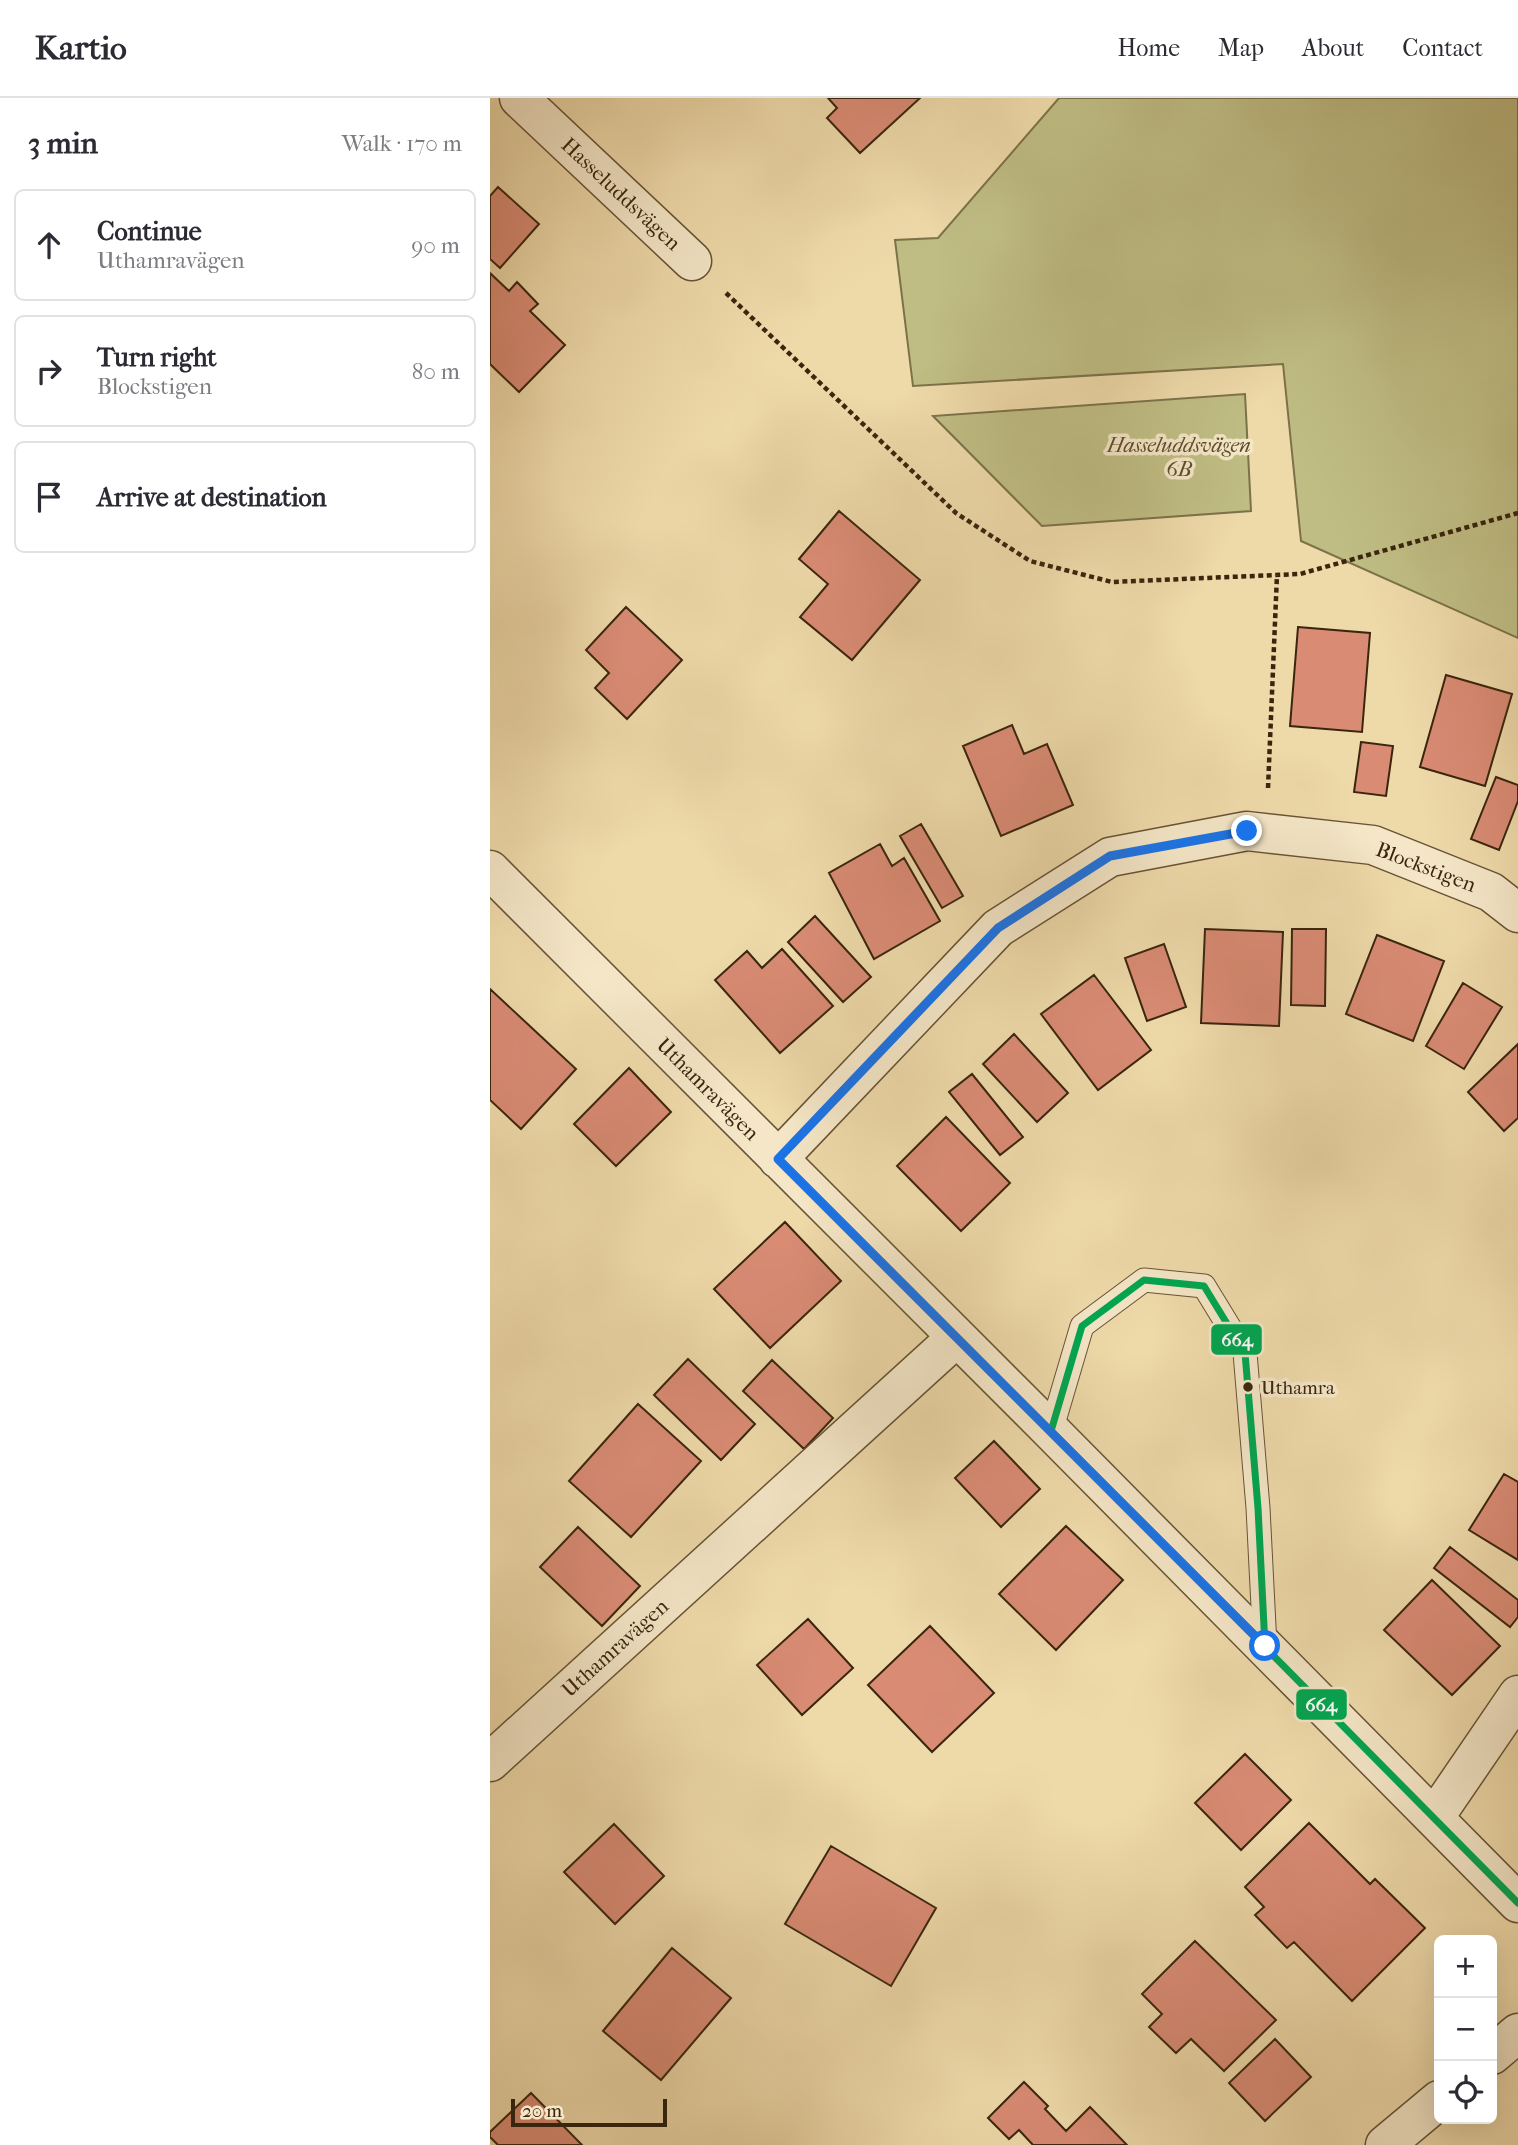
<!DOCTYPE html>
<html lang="en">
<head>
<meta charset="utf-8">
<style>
  :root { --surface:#fff; --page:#f2f2f3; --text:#2b2b33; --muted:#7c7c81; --line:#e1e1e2 }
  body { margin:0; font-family:"IM FELL French Canon",serif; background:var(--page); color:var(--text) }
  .controls { position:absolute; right:21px; bottom:21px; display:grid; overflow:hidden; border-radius:10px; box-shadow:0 7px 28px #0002 }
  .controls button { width:63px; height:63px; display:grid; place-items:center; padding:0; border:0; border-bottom:2px solid var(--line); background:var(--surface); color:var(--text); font:35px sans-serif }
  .scale { position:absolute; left:21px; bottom:18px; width:156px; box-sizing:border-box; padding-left:7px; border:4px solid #3a260e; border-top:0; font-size:19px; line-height:24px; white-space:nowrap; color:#3a260e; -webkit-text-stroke:5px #f4e6c7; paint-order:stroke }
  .stop { position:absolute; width:21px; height:21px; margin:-16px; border:5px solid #1a73e8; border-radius:50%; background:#fff }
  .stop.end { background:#1a73e8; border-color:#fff; box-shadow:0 2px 7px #0008 }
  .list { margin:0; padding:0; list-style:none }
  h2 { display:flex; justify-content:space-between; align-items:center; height:91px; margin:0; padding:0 28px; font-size:30px }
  h2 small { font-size:23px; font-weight:400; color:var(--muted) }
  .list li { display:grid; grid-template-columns:46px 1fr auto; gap:21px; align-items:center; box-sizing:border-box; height:112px; margin:0 14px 14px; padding:0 14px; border:2px solid var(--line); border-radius:10px }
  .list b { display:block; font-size:26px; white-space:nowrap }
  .list p { margin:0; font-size:23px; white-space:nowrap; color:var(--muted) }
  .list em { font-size:23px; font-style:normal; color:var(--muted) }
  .icon { flex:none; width:38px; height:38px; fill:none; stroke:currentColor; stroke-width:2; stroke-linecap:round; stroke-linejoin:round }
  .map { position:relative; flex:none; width:1028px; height:2047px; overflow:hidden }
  header { display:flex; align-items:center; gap:42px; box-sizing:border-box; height:98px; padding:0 35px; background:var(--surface); border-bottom:2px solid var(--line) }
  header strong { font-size:33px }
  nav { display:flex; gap:38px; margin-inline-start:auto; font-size:24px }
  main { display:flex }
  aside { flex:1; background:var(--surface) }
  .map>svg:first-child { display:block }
</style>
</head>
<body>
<header>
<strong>Kartio</strong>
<nav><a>Home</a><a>Map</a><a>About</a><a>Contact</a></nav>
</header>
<main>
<aside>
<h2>3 min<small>Walk · 170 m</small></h2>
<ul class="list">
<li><svg class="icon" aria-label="ahead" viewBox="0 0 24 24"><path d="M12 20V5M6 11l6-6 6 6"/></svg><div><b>Continue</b><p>Uthamravägen</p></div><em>90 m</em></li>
<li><svg class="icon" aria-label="right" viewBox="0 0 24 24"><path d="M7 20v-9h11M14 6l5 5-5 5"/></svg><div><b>Turn right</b><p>Blockstigen</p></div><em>80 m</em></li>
<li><svg class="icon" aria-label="arrive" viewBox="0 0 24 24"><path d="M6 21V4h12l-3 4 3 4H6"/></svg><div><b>Arrive at destination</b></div></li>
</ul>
</aside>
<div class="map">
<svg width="1028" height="2047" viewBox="0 0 1028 2047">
  <rect width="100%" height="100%" fill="#eed9a9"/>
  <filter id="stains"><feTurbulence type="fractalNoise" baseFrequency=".00286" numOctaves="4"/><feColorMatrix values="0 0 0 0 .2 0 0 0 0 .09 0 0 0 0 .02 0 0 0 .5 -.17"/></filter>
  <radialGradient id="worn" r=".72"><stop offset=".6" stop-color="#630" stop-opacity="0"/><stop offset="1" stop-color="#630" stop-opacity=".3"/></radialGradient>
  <!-- green -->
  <path fill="#bfbd84" stroke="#7c7249" stroke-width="2" d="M 569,0 L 1028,0 L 1028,540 L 811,443 L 793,266 L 423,288 L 405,142 L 448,140 Z
    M 755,296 L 761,413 L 552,428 L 443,318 Z"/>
  <!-- building -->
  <path fill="#d98b74" stroke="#3a260e" stroke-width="2" d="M 338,0 L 430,0 L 370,55 L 337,20 L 347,10 Z
    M 8,89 L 49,126 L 10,170 L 0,161 L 0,98 Z
    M 0,175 L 19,193 L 27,184 L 48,206 L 40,213 L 75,247 L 29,294 L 0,266 Z
    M 349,413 L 430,482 L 362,562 L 310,519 L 338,486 L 309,461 Z
    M 136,509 L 192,562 L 137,621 L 105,590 L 119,575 L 96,552 Z
    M 808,529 L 880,535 L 872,634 L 800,628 Z
    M 956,577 L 1022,596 L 995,688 L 930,669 Z
    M 522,627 L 534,656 L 557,646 L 583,707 L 511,738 L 473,648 Z
    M 871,644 L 903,648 L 896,698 L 864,694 Z
    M 1006,679 L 1028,687 L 1028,703 L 1009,752 L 981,741 Z
    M 431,726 L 473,798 L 452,810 L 410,738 Z
    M 390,746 L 402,768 L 414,760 L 450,823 L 384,861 L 339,775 Z
    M 325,818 L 381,879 L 353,904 L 298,844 Z
    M 715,831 L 793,834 L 789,928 L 711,925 Z
    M 802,831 L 836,831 L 835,908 L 801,907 Z
    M 887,837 L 954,863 L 923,943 L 856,916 Z
    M 674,846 L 696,909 L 657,923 L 635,860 Z
    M 292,851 L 343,908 L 290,955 L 225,882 L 257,853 L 272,870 Z
    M 604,877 L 661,952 L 608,992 L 551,916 Z
    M 973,885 L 1012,909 L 974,971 L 936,948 Z
    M 0,891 L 86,971 L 31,1031 L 0,1002 Z
    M 524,936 L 578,995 L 547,1024 L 493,966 Z
    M 1028,946 L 1028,1020 L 1014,1033 L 978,994 Z
    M 139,970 L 181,1014 L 126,1068 L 84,1026 Z
    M 482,976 L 533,1039 L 510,1057 L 459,994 Z
    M 456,1019 L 520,1085 L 471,1133 L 407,1068 Z
    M 295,1124 L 351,1183 L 280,1250 L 224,1191 Z
    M 198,1261 L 265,1326 L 231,1362 L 164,1297 Z
    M 282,1262 L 343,1320 L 314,1351 L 253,1293 Z
    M 148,1306 L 211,1363 L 141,1439 L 79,1383 Z
    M 504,1343 L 550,1391 L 511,1429 L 465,1380 Z
    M 1014,1376 L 1028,1384 L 1028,1462 L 979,1432 Z
    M 576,1428 L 633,1482 L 566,1552 L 509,1496 Z
    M 88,1429 L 150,1488 L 112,1528 L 50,1469 Z
    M 960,1449 L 1028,1502 L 1028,1519 L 1020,1529 L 944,1470 Z
    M 942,1482 L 1010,1548 L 962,1597 L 894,1532 Z
    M 318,1521 L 363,1570 L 312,1617 L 267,1567 Z
    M 440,1528 L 504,1595 L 442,1654 L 378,1587 Z
    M 755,1656 L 801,1702 L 751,1752 L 705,1705 Z
    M 819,1725 L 880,1786 L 885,1781 L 935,1830 L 862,1903 L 804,1844 L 797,1850 L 765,1817 L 774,1809 L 755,1789 Z
    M 124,1726 L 174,1778 L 125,1826 L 74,1774 Z
    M 341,1748 L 446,1810 L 401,1888 L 295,1826 Z
    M 705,1843 L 786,1922 L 734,1973 L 701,1941 L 686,1955 L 659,1929 L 672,1916 L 652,1896 Z
    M 182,1850 L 241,1900 L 171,1982 L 113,1933 Z
    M 785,1941 L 821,1979 L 775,2023 L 739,1985 Z
    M 534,1984 L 558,2008 L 555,2011 L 576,2033 L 600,2009 L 637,2047 L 543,2047 L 529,2032 L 519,2041 L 498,2020 Z
    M 41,1995 L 92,2047 L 8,2047 L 0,2039 L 0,2034 Z"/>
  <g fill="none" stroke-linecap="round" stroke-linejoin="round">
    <!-- service casing -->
    <g stroke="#675335" stroke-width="25">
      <path id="service" d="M 561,1333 L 592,1228 L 654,1182 L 714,1188 L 755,1255 L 768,1410 L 775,1548"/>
    </g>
    <!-- minor casing -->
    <g stroke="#675335" stroke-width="41">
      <path id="minor" d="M 29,0 L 202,163
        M 0,772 L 561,1333 L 1028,1805
        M 288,1061 L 508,830 L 620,759 L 757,733 L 883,747 L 1001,794 L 1028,815
        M 0,1664 L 467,1239
        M 944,1720 L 1028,1597
        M 1002,1957 L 1028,1935
        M 895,2047 L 949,2002"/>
    </g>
    <!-- path -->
    <path stroke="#3a260e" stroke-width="4.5" stroke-dasharray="5 3.5" stroke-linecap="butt" d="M 236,195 L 466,415 L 540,463 L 622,484 L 810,476 L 1028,415
      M 778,690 L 787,477"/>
    <!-- service -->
    <use href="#service" stroke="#f4e6c7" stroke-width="23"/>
    <!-- minor -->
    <use href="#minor" stroke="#f4e6c7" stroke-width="38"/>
    <!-- bus-1 casing -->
    <g stroke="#f4e6c7" stroke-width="12">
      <path id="bus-1" d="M 561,1333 L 1028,1805
        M 561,1333 L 592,1228 L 654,1182 L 714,1188 L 755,1255 L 768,1410 L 775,1548"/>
    </g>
    <!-- bus-1 -->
    <use href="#bus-1" stroke="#00a651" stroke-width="7"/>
  </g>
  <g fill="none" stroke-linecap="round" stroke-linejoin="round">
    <!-- route -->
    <path stroke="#1a73e8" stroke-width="9" d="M 757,733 L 620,758 L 508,830 L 288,1061 L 775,1548"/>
  </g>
  <!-- markers -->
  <circle fill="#3a260e" stroke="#f4e6c7" stroke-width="2.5" cx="758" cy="1289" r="6"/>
  <g text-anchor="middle" stroke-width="7" stroke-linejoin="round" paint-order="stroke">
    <!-- bus labels -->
    <g font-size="19" fill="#3a260e" stroke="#f4e6c7" text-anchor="start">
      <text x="771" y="1296">Uthamra</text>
    </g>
    <!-- street labels -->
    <g font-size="21" fill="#3a260e" stroke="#f4e6c7">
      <text transform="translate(131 96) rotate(43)" y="7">Hasseluddsvägen</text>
      <text transform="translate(936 769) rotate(21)" y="7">Blockstigen</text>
      <text transform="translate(218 991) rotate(45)" y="7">Uthamravägen</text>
      <text transform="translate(125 1550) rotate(-42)" y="7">Uthamravägen</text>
    </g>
    <!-- park labels -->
    <g font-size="21" font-style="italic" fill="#5b4c2c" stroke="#f4e6c7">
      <text x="689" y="354">Hasseluddsvägen<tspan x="689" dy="24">6B</tspan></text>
    </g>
  </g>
  <g stroke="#f4e6c7" stroke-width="2.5">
    <rect x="720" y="1225" width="53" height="33" rx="7" fill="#00a651"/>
    <rect x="805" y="1590" width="53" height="33" rx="7" fill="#00a651"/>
  </g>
  <g font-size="19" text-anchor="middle" font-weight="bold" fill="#fff">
    <text x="747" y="1248">664</text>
    <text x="831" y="1613">664</text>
  </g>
  <rect width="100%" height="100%" filter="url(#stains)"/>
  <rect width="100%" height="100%" fill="url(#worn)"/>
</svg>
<div class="controls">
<button>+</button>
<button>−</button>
<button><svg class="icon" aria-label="locate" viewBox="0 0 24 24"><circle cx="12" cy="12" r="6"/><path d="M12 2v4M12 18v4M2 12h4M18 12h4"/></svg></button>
</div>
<div class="scale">20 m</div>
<div class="stop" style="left:775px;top:1548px"></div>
<div class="stop end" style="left:757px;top:733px"></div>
</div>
</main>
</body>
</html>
